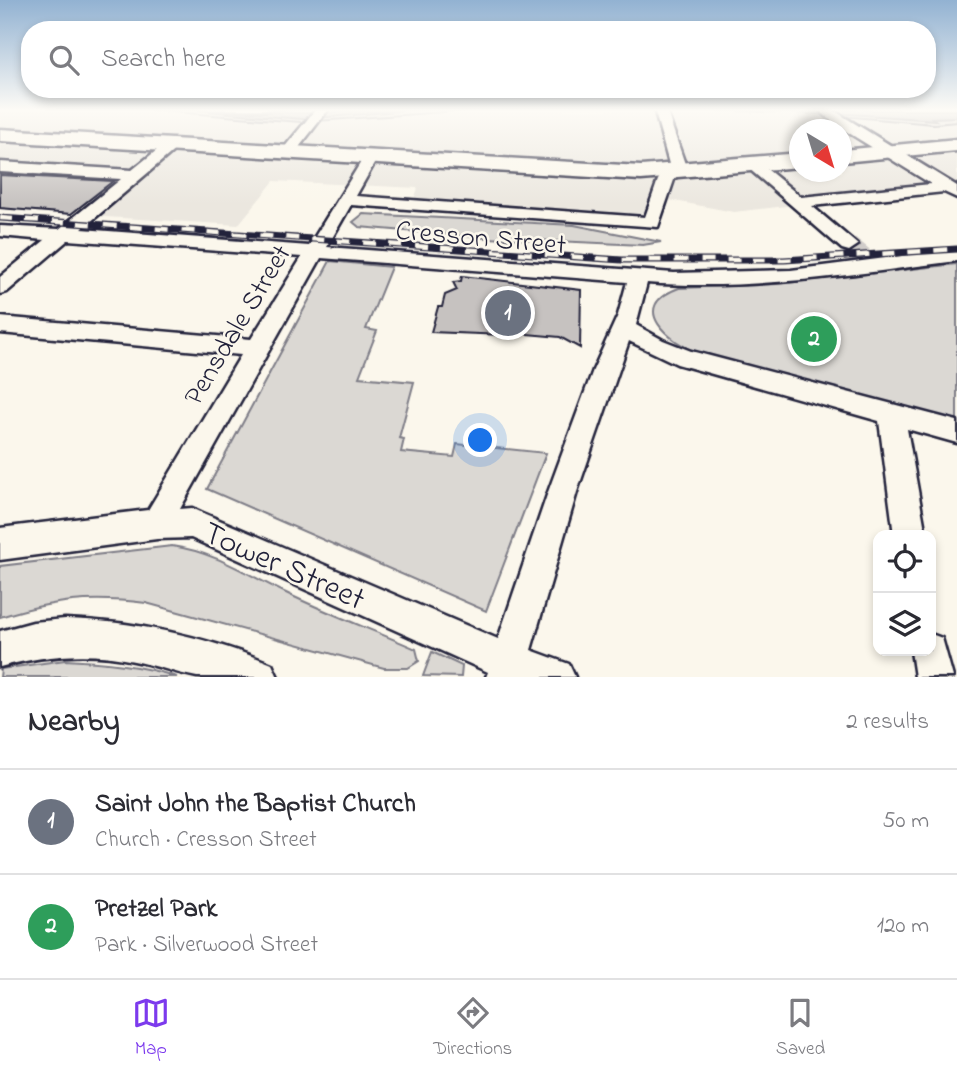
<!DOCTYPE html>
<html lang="en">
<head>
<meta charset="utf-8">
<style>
  :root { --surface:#fff; --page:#f7f7f7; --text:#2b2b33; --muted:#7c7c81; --line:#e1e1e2; --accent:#7c3aed }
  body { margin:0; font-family:"Indie Flower",sans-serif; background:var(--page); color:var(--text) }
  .controls { position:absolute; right:21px; bottom:21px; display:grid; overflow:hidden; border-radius:14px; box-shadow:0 4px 10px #0003 }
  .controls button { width:63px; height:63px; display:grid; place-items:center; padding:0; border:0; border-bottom:2px solid var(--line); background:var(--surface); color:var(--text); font:35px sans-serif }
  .compass { position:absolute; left:789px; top:119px; width:63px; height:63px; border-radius:50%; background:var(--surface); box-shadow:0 4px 10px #0003; rotate:142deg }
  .you { position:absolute; left:481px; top:441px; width:24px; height:24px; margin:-18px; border:5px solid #fff; border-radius:50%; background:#1a73e8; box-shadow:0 0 0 10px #1a73e833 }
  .badge { display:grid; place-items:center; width:46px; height:46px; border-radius:50%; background:var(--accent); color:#fff; font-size:23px; font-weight:700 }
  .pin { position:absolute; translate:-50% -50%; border:4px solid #fff; box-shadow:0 2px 7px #0006 }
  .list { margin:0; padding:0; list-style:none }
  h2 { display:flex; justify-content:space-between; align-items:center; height:91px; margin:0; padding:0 28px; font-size:30px }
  h2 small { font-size:23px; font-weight:400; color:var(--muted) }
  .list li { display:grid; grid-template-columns:46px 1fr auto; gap:21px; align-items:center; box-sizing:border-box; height:105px; padding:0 28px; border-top:2px solid var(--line) }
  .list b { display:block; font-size:26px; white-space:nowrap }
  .list p { margin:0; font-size:23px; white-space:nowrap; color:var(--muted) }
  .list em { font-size:23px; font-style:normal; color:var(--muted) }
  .icon { flex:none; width:38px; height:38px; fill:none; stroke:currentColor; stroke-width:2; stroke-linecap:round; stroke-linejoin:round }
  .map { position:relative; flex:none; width:957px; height:677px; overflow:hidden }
  .search { position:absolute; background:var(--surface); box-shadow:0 4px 10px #0003; left:21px; right:21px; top:21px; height:77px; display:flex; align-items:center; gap:18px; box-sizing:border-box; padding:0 24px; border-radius:28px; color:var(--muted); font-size:26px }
  .sheet { height:301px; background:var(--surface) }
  nav { display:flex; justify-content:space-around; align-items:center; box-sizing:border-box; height:98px; border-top:2px solid var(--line); background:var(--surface); font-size:19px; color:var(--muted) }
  nav a { display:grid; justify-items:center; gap:4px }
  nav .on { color:var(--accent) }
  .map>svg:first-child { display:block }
</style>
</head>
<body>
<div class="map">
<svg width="957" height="677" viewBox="0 0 957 677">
  <rect width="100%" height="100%" fill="#fbf7ec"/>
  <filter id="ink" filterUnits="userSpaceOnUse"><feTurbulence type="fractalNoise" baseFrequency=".0143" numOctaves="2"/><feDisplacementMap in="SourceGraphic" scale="14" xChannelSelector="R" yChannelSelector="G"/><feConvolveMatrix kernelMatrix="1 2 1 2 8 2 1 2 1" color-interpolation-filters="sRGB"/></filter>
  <g filter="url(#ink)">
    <!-- built -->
    <path fill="#ebe7df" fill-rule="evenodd" d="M 6,110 L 149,110 L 301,122 L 472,110 L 706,110 L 957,122 L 957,191 L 950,187 L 734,212 L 659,198 L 648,222 L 413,202 L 418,188 L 274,181 L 238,225 L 89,216 L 137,176 L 0,166 L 0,113 ZM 800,130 L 842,130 L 842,172 L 800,172 Z"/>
    <!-- green -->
    <path fill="#dbd8d3" stroke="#7e7d87" stroke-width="2" d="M 149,110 L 472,110 L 301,122 Z
      M 706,110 L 957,110 L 957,122 L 934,124 L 818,114 Z
      M 363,214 L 574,225 L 661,242 L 643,245 L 487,238 L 359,227 L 353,222 Z
      M 330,261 L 391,267 L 366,329 L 377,331 L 359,377 L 414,382 L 399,438 L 404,439 L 401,452 L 454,457 L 457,444 L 546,453 L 486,611 L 207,489 Z
      M 957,264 L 957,422 L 700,354 C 669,342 626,307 679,288 L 777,284 Z
      M 172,546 C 215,552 248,575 286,593 C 329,614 373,630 416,649 L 419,661 L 408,668 L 384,668 L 146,603 C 89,596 55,600 0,617 L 0,566 Z
      M 432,652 L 462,666 L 461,677 L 423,676 Z
      M 65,660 C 104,662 140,665 177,677 L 0,677 L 1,669 Z"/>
    <!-- water -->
    <path fill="#b1aeb0" stroke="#787681" stroke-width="2" d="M 192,110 L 309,113 L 411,110 L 303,119 Z
      M 793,110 L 957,110 L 957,117 L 932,118 L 935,120 Z"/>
    <!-- building -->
    <path fill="#c6c2c0" stroke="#22223b" stroke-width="2" d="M 0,175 L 113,181 L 71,214 L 0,208 Z
      M 462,276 L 581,290 L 580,348 L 560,337 L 505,332 L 504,335 L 431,332 L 438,307 L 442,307 L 445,295 L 457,290 L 453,282 L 461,281 Z"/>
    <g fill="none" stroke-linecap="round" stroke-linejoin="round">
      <!-- street-tunnel -->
      <path stroke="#d0ccc9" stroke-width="19" stroke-dasharray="19 10" stroke-linecap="butt" d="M 849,245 L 870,262"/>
      <!-- street casing -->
      <g stroke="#22223b" stroke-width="5">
        <path id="street" d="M 315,110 L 328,110 L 293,155 L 283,155 L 281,152 L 283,149 Z
          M 656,110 L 667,112 L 685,164 L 674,180 L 658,227 L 351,205 L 327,247 L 674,273 L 791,270 L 957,249 L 957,261 C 854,274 751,291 647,283 L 636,325 L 663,340 L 691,351 L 957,421 L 957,443 L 907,429 L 926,535 L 894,535 L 879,421 L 677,364 L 629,341 L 577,492 L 531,650 L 569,664 L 575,677 L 486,677 L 488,672 L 191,538 L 157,539 L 0,560 L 0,528 L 148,510 L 241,355 L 0,333 L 0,317 L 251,339 L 302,257 L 68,240 L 7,292 L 0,294 L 0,277 L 45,240 L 0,236 L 0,226 L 59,229 L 121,179 L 0,172 L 0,162 L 132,170 L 167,142 L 177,142 L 177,148 L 82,229 L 309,246 L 364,157 L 371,153 L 378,157 L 356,196 L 645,217 L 658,180 L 669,164 L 655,112 ZM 321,258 L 627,282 L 618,315 L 593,370 L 548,492 L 498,639 L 203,513 L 192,508 L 180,509 Z
          M 819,110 L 833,110 L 957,186 L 957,198 L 944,192 L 812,206 L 858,245 L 849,251 L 842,249 L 747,167 L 744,164 L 747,161 L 757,161 L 801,197 L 931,184 L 836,125 Z
          M 65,619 C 135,621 208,637 272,664 L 278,677 C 252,677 222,677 197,677 C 175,673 155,665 134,661 C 88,651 45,655 0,667 L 0,631 L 33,622 Z
          M 931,634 L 942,638 L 953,677 L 915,677 L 911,651 L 931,651 Z"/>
      </g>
      <!-- secondary casing -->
      <g stroke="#22223b" stroke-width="5">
        <path id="secondary" d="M 0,129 L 641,166 L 800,153 L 800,167 L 641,180 L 0,141 Z
          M 957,139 L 957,151 L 842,162 L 842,150 Z"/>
      </g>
      <!-- street -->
      <use href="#street" fill="#fbf7ec" fill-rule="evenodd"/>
      <!-- secondary -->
      <use href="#secondary" fill="#fbf7ec" fill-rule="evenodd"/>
      <!-- rail casing -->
      <g stroke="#22223b" stroke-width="7">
        <path id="rail" d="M 0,218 L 622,260 L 784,260 L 957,249"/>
      </g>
      <!-- rail -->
      <use href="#rail" stroke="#fbf7ec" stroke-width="4.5" stroke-dasharray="13" stroke-linecap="butt"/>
    </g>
  </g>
  <!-- sky -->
  <linearGradient id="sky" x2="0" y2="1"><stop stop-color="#92b2d2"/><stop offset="0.54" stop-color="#fdfbf6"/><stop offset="1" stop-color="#fdfbf6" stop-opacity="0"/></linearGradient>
  <rect width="957" height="204" fill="url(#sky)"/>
  <g text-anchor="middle" stroke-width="5" stroke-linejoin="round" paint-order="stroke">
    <!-- street labels -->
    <g font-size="28" fill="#22223b" stroke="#fbf7ec">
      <text transform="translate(481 236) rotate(5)" y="10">Cresson Street</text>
      <text transform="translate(236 324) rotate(-59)" y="10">Pensdale Street</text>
    </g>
    <!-- near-street labels -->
    <g font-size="33" fill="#22223b" stroke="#fbf7ec">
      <text transform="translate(285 564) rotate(24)" y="12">Tower Street</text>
    </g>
  </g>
</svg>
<div class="controls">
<button><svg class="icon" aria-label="locate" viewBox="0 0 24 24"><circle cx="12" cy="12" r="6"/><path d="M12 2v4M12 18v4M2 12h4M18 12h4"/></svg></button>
<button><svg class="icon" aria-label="layers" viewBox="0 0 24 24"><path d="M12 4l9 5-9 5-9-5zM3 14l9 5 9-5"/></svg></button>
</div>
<svg class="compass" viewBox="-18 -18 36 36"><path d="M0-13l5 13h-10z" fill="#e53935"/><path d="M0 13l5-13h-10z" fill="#7c7c81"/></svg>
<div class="you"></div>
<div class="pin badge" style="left:508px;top:313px;background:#6b7280">1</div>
<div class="pin badge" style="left:814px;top:339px;background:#2e9e5b">2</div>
<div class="search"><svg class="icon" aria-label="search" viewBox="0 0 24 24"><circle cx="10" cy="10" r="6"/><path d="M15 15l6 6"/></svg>Search here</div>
</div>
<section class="sheet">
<h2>Nearby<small>2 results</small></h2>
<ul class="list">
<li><span class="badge" style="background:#6b7280">1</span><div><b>Saint John the Baptist Church</b><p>Church · Cresson Street</p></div><em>50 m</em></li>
<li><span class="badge" style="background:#2e9e5b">2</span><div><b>Pretzel Park</b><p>Park · Silverwood Street</p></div><em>120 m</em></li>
</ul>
</section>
<nav>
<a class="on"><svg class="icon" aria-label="map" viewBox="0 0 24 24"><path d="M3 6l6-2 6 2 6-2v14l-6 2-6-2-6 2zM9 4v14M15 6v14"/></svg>Map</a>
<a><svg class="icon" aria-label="directions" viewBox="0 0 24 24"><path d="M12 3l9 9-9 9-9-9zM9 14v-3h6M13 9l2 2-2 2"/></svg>Directions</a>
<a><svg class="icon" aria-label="saved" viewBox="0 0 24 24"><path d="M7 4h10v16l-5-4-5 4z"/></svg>Saved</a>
</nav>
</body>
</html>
